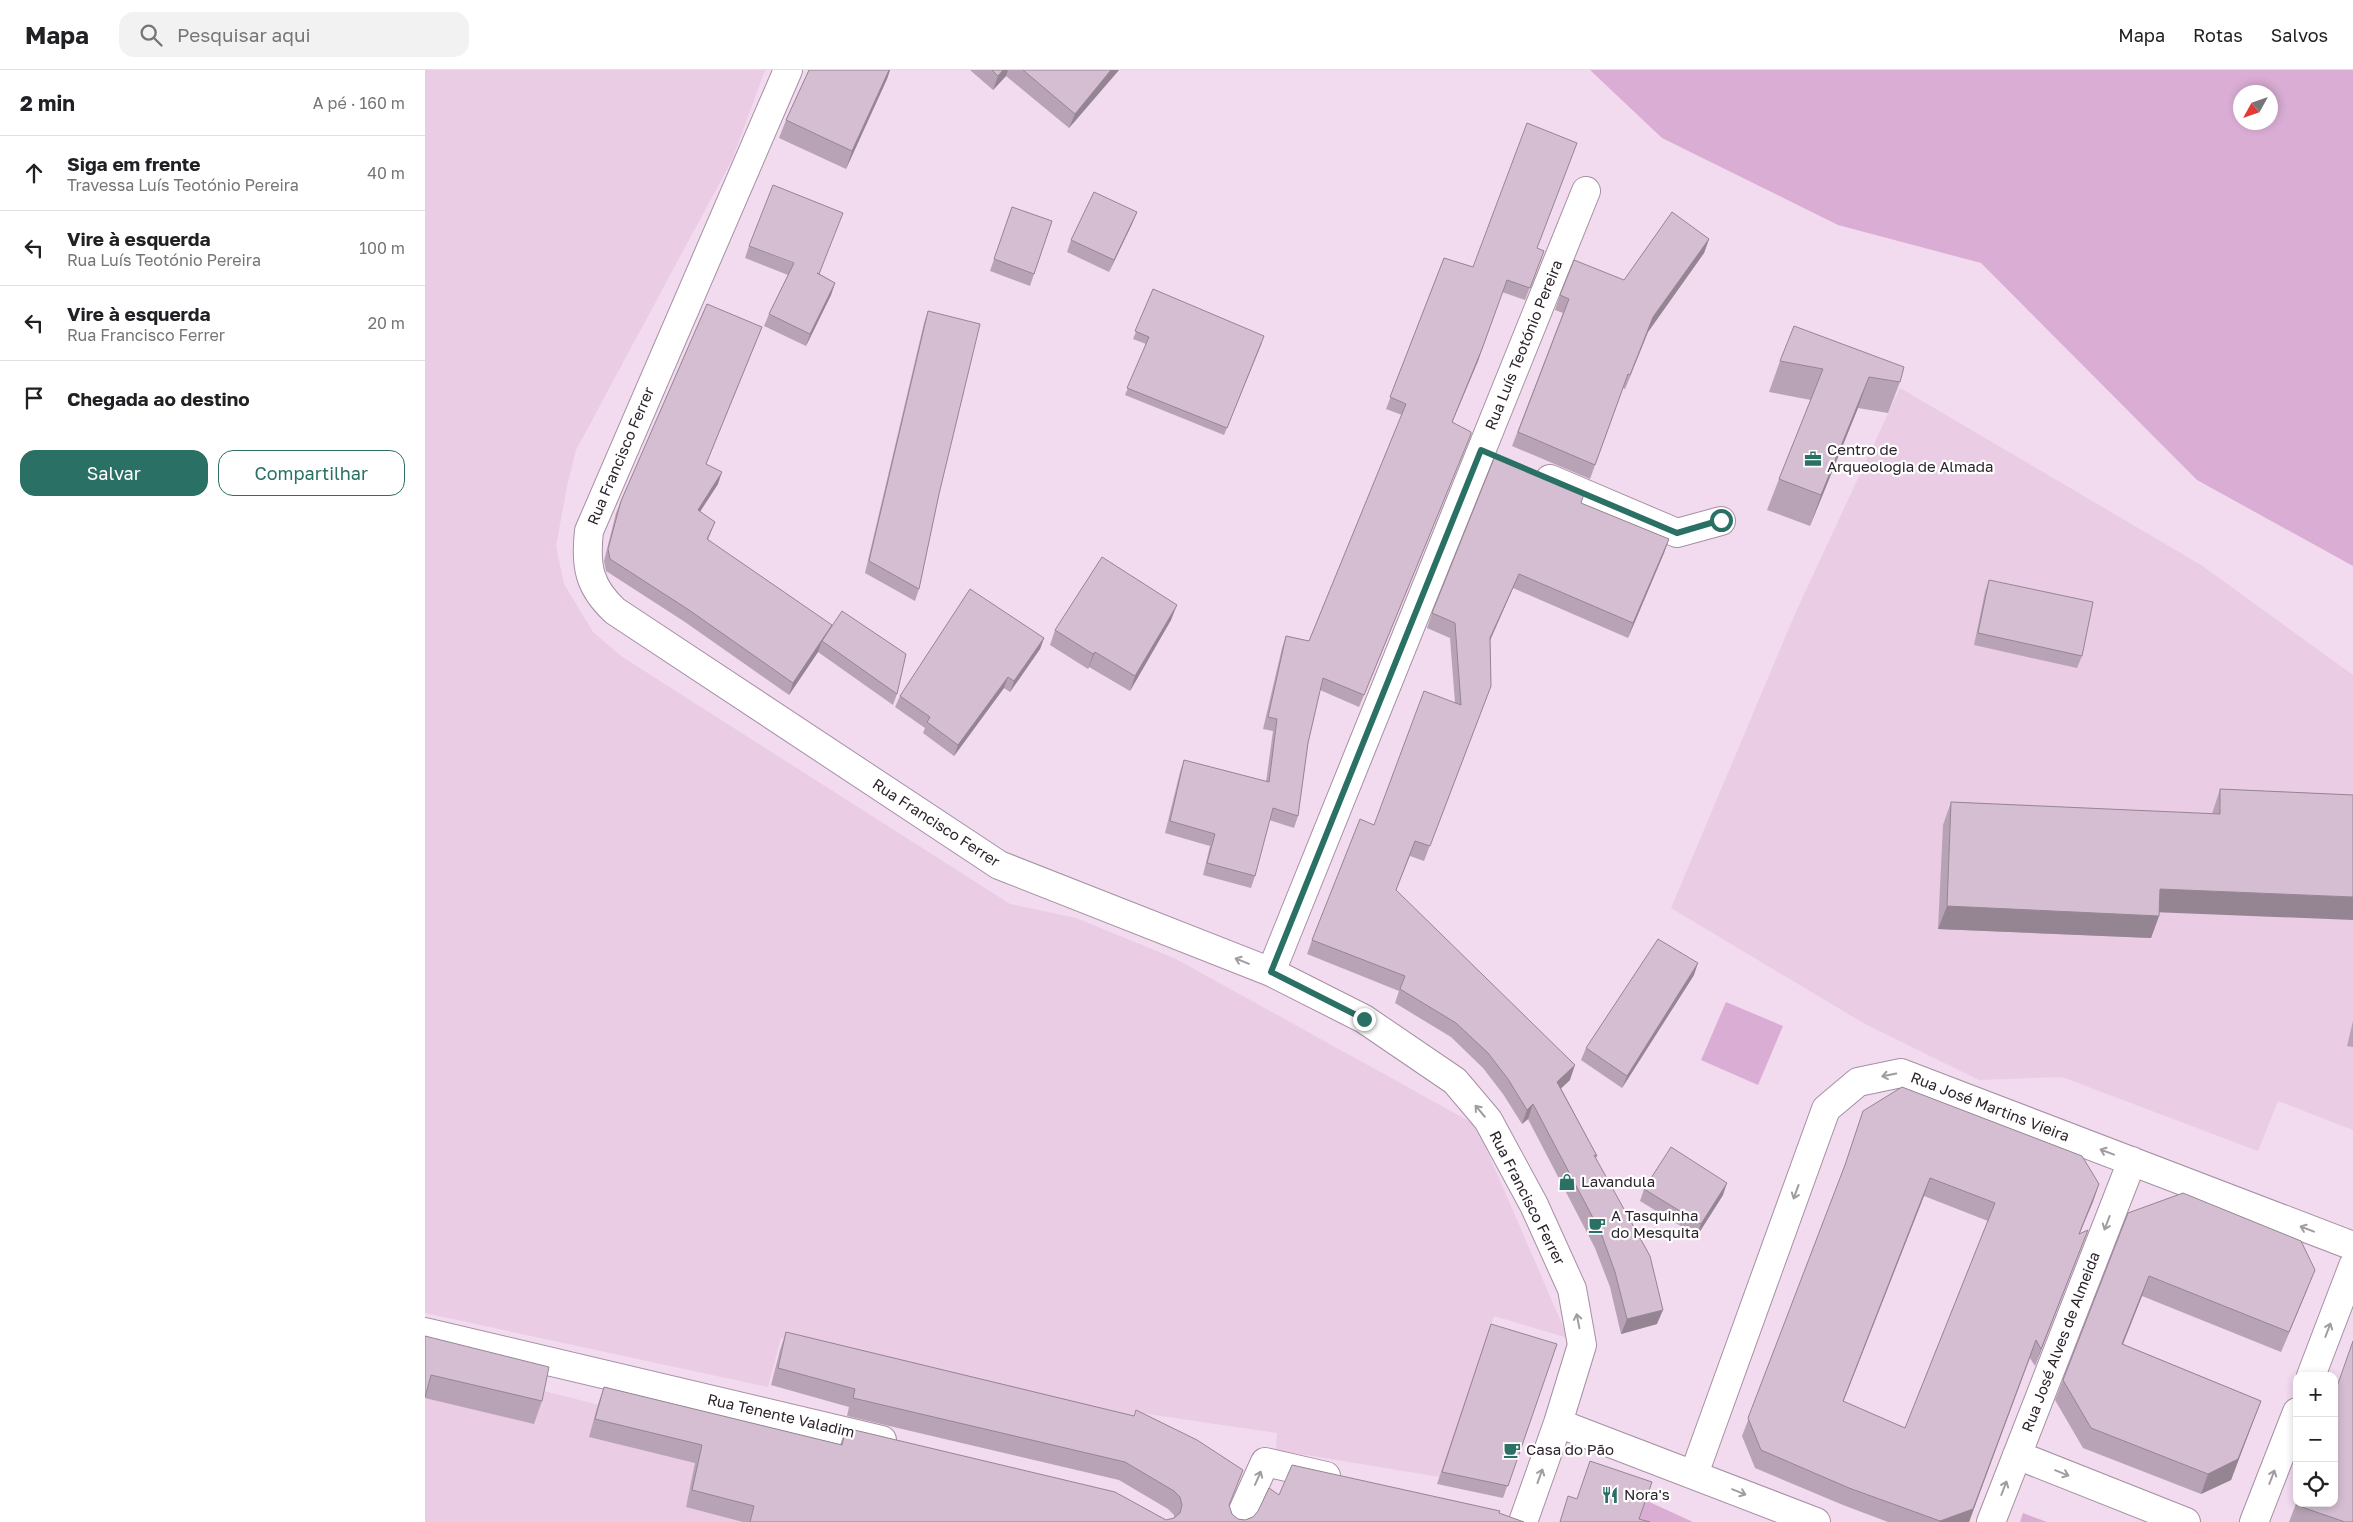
<!DOCTYPE html>
<html lang="pt">
<head>
<meta charset="utf-8">
<style>
  :root { --surface:#fff; --page:#f2f2f2; --text:#202124; --muted:#757577; --line:#e0e0e0; --accent:#2a7064 }
  body { margin:0; font-family:"Golos Text",sans-serif; background:var(--page); color:var(--text) }
  .controls { position:absolute; right:15px; bottom:15px; display:grid; overflow:hidden; border-radius:10px; box-shadow:0 2px 8px #0003 }
  .controls button { width:45px; height:45px; display:grid; place-items:center; padding:0; border:0; border-bottom:1px solid var(--line); background:var(--surface); color:var(--text); font:25px sans-serif }
  .compass { position:absolute; left:1808px; top:15px; width:45px; height:45px; border-radius:50%; background:var(--surface); box-shadow:0 2px 8px #0003; rotate:230deg }
  .stop { position:absolute; width:15px; height:15px; margin:-11px; border:4px solid #2a7064; border-radius:50%; background:#fff }
  .stop.end { background:#2a7064; border-color:#fff; box-shadow:0 1px 5px #0008 }
  .list { margin:0; padding:0; list-style:none }
  h2 { display:flex; justify-content:space-between; align-items:center; height:65px; margin:0; padding:0 20px; font-size:21px }
  h2 small { font-size:16px; font-weight:400; color:var(--muted) }
  .list li { display:grid; grid-template-columns:32px 1fr auto; gap:15px; align-items:center; box-sizing:border-box; height:75px; padding:0 20px; border-top:1px solid var(--line) }
  .list b { display:block; font-size:19px; white-space:nowrap }
  .list p { margin:0; font-size:16px; white-space:nowrap; color:var(--muted) }
  .list em { font-size:16px; font-style:normal; color:var(--muted) }
  .actions { display:flex; gap:10px; padding:15px 20px }
  .actions a { flex:1; padding:11px 0; border:1px solid var(--accent); border-radius:15px; text-align:center; font-size:18px; color:var(--accent) }
  .actions .main { background:var(--accent); color:#fff }
  .icon { flex:none; width:28px; height:28px; fill:none; stroke:currentColor; stroke-width:2; stroke-linecap:round; stroke-linejoin:round }
  .map { position:relative; flex:none; width:1928px; height:1452px; overflow:hidden }
  header { display:flex; align-items:center; gap:30px; box-sizing:border-box; height:70px; padding:0 25px; background:var(--surface); border-bottom:1px solid var(--line) }
  header strong { font-size:24px }
  nav { display:flex; gap:28px; margin-inline-start:auto; font-size:18px }
  .search { width:350px; height:45px; background:var(--page); display:flex; align-items:center; gap:12px; box-sizing:border-box; padding:0 18px; border-radius:15px; color:var(--muted); font-size:19px }
  main { display:flex }
  aside { flex:1; background:var(--surface) }
  .map>svg:first-child { display:block }
</style>
</head>
<body>
<header>
<strong>Mapa</strong>
<div class="search"><svg class="icon" aria-label="search" viewBox="0 0 24 24"><circle cx="10" cy="10" r="6"/><path d="M15 15l6 6"/></svg>Pesquisar aqui</div>
<nav><a>Mapa</a><a>Rotas</a><a>Salvos</a></nav>
</header>
<main>
<aside>
<h2>2 min<small>A pé · 160 m</small></h2>
<ul class="list">
<li><svg class="icon" aria-label="ahead" viewBox="0 0 24 24"><path d="M12 20V5M6 11l6-6 6 6"/></svg><div><b>Siga em frente</b><p>Travessa Luís Teotónio Pereira</p></div><em>40 m</em></li>
<li><svg class="icon" aria-label="left" viewBox="0 0 24 24"><path d="M17 20v-9H6M10 6l-5 5 5 5"/></svg><div><b>Vire à esquerda</b><p>Rua Luís Teotónio Pereira</p></div><em>100 m</em></li>
<li><svg class="icon" aria-label="left" viewBox="0 0 24 24"><path d="M17 20v-9H6M10 6l-5 5 5 5"/></svg><div><b>Vire à esquerda</b><p>Rua Francisco Ferrer</p></div><em>20 m</em></li>
<li><svg class="icon" aria-label="arrive" viewBox="0 0 24 24"><path d="M6 21V4h12l-3 4 3 4H6"/></svg><div><b>Chegada ao destino</b></div></li>
</ul>
<div class="actions"><a class="main">Salvar</a><a>Compartilhar</a></div>
</aside>
<div class="map">
<svg width="1928" height="1452" viewBox="0 0 1928 1452">
  <rect width="100%" height="100%" fill="#f2daef"/>
  <!-- built -->
  <path fill="#eacce5" d="M 0,0 L 340,0 L 307,90 L 151,380 L 142,416 L 131,476 L 139,514 L 168,562 L 196,586 L 585,834 L 651,848 L 751,889 L 1051,1055 L 1143,1268 L 1069,1246 L 1015,1407 L 851,1380 L 852,1363 L 709,1342 L 701,1356 L 356,1268 L 343,1317 L 0,1243 Z
    M 1475,318 L 1776,495 L 1928,605 L 1928,1060 L 1853,1031 L 1833,1081 L 1637,1007 L 1554,1010 L 1440,954 L 1246,838 L 1370,544 Z
    M 0,1291 L 364,1383 L 657,1452 L 0,1452 Z"/>
  <!-- green -->
  <path fill="#daadd4" fill-rule="evenodd" d="M 1165,0 L 1928,0 L 1928,496 L 1772,410 L 1556,193 L 1413,155 L 1237,68 ZM 1846,22 L 1846,52 L 1816,52 L 1816,22 Z
    M 1301,932 L 1358,956 L 1333,1015 L 1276,990 Z
    M 1220,1430 L 1268,1452 L 1213,1452 Z
    M 1598,1443 L 1622,1452 L 1595,1452 Z"/>
  <g fill="none" stroke-linecap="round" stroke-linejoin="round">
    <!-- minor casing -->
    <g stroke="#a690a3" stroke-width="30">
      <path id="minor" d="M 363,0 L 164,461 C 160,496 164,517 190,541 L 574,795 L 846,902 L 939,949 L 1030,1011 L 1063,1050 L 1109,1135 L 1147,1219 L 1157,1275 L 1133,1353 L 1098,1452
        M 1125,409 L 1252,463 L 1296,451
        M 846,902 L 1161,121
        M 0,1262 L 457,1370
        M 1886,1306 L 1928,1196
        M 1133,1353 L 1391,1452
        M 1592,1385 L 1761,1452
        M 1269,1404 L 1401,1039 L 1433,1012 L 1476,1003 L 1928,1176
        M 813,1452 L 840,1392 L 901,1406
        M 1566,1452 L 1707,1091
        M 1829,1452 L 1872,1342"/>
    </g>
    <!-- minor -->
    <use href="#minor" stroke="#fff" stroke-width="28"/>
  </g>
  <!-- wall -->
  <path fill="#b7a3b5" fill-rule="evenodd" d="M 384,0 L 465,0 L 462,9 L 421,99 L 354,68 L 361,50 Z
    M 545,0 L 694,0 L 644,58 L 581,6 L 568,20 Z
    M 587,137 L 627,151 L 605,216 L 565,201 Z
    M 712,142 L 707,154 L 684,202 L 642,182 L 646,170 Z
    M 1284,169 L 1279,183 L 1223,262 L 1200,319 L 1198,318 L 1165,409 L 1087,376 L 1138,243 L 1130,240 L 1135,225 L 1199,210 Z
    M 324,176 L 395,204 L 410,213 L 406,225 L 381,276 L 339,256 L 344,244 L 363,205 L 320,188 Z
    M 1112,178 L 1119,181 L 1100,230 L 1077,222 L 1053,291 L 1027,353 L 1041,376 L 934,637 L 895,620 L 883,673 L 873,746 L 869,758 L 844,750 L 830,806 L 826,818 L 778,805 L 785,776 L 740,763 L 755,702 L 759,690 L 841,712 L 848,661 L 838,659 L 857,578 L 861,566 L 884,571 L 977,345 L 961,339 L 1019,188 L 1048,197 Z
    M 728,219 L 837,273 L 799,365 L 700,325 L 721,274 L 708,269 Z
    M 503,241 L 514,424 L 494,519 L 490,531 L 440,503 L 499,253 Z
    M 337,257 L 281,394 L 293,414 L 275,442 L 290,452 L 283,470 L 472,624 L 468,635 L 393,582 L 364,625 L 260,552 L 181,501 L 179,491 L 191,443 L 196,431 Z
    M 1355,291 L 1475,312 L 1463,343 L 1433,338 L 1385,456 L 1342,440 L 1354,409 L 1386,330 L 1344,322 Z
    M 1156,433 L 1244,469 L 1239,483 L 1203,568 L 1088,518 L 1065,570 L 1066,616 L 999,791 L 985,786 L 971,820 L 1145,1010 L 1136,1018 L 1172,1086 L 1171,1088 L 1232,1254 L 1196,1264 L 1185,1217 L 1170,1178 L 1103,1049 L 1097,1054 L 1078,1024 L 1058,998 L 1026,967 L 970,933 L 974,921 L 882,884 L 887,870 L 949,755 L 1030,633 L 1025,568 L 1002,558 L 1007,543 Z
    M 1564,510 L 1657,586 L 1652,598 L 1549,575 L 1560,522 Z
    M 746,550 L 705,621 L 664,597 L 663,599 L 625,575 L 630,560 Z
    M 619,568 L 615,579 L 585,622 L 579,618 L 529,686 L 498,663 L 500,658 L 470,637 L 475,626 Z
    M 1795,719 L 1928,725 L 1734,842 L 1734,846 L 1726,868 L 1513,859 L 1518,755 L 1526,732 L 1787,744 Z
    M 1269,905 L 1197,1018 L 1156,990 L 1161,978 Z
    M 1928,951 L 1928,977 L 1922,976 Z
    M 1438,1041 L 1674,1114 L 1655,1163 L 1656,1178 L 1610,1296 L 1605,1288 L 1544,1452 L 1463,1452 L 1418,1435 L 1330,1398 L 1317,1366 L 1416,1107 ZM 1499,1126 L 1563,1151 L 1480,1358 L 1418,1331 Z
    M 1219,1119 L 1298,1125 L 1272,1166 L 1215,1131 Z
    M 1703,1143 L 1882,1220 L 1856,1282 L 1717,1226 L 1698,1274 L 1836,1331 L 1806,1410 L 1776,1424 L 1658,1378 L 1630,1330 Z
    M 361,1262 L 709,1346 L 804,1436 L 807,1444 L 813,1449 L 820,1450 L 828,1447 L 854,1425 L 1074,1443 L 1099,1452 L 318,1452 L 261,1437 L 270,1393 L 164,1367 L 173,1334 L 179,1317 L 415,1375 L 421,1358 L 741,1450 L 749,1448 L 749,1445 L 743,1439 L 694,1410 L 422,1346 L 424,1337 L 346,1315 L 355,1280 Z
    M 0,1266 L 117,1331 L 109,1354 L 0,1328 Z
    M 1062,1266 L 1132,1274 L 1078,1428 L 1012,1414 Z
    M 1872,1431 L 1928,1452 L 1864,1452 Z"/>
  <!-- shaded-wall -->
  <path fill="#958593" d="M 464,0 L 465,0 L 462,9 L 421,99 L 427,81 Z
    M 578,0 L 583,0 L 581,6 L 568,20 L 573,6 Z
    M 686,0 L 694,0 L 644,58 L 650,44 Z
    M 712,142 L 707,154 L 684,202 L 689,190 Z
    M 1284,169 L 1279,183 L 1223,262 L 1200,319 L 1228,247 Z
    M 410,213 L 406,225 L 381,276 L 385,264 Z
    M 1057,279 L 1053,291 L 1022,364 L 1027,352 Z
    M 1444,307 L 1433,338 L 1385,456 L 1396,425 Z
    M 1046,364 L 1041,376 L 934,637 L 939,625 Z
    M 297,402 L 293,414 L 268,452 L 273,440 Z
    M 1244,469 L 1239,483 L 1203,568 L 1208,553 Z
    M 1094,504 L 1088,518 L 1060,582 L 1065,568 Z
    M 752,535 L 746,550 L 705,621 L 710,606 Z
    M 407,555 L 397,571 L 393,582 L 364,625 L 368,613 Z
    M 619,568 L 615,579 L 585,622 L 589,611 Z
    M 670,582 L 664,597 L 663,599 L 668,584 Z
    M 583,607 L 579,618 L 529,686 L 533,675 Z
    M 1735,819 L 1928,827 L 1928,850 L 1727,842 Z
    M 1522,836 L 1734,846 L 1726,868 L 1513,859 Z
    M 1273,893 L 1269,905 L 1197,1018 L 1202,1006 Z
    M 1150,995 L 1145,1010 L 1127,1027 L 1132,1012 Z
    M 1108,1034 L 1103,1049 L 1097,1054 L 1102,1040 Z
    M 1505,1108 L 1499,1126 L 1412,1348 L 1418,1331 Z
    M 1302,1113 L 1298,1125 L 1272,1166 L 1276,1154 Z
    M 1674,1114 L 1668,1132 L 1647,1181 L 1654,1164 Z
    M 1663,1160 L 1656,1178 L 1610,1296 L 1616,1279 Z
    M 1890,1200 L 1882,1220 L 1856,1282 L 1864,1262 Z
    M 1724,1206 L 1717,1226 L 1690,1294 L 1697,1274 Z
    M 1238,1240 L 1232,1254 L 1196,1264 L 1202,1249 Z
    M 1611,1270 L 1544,1452 L 1514,1452 L 1515,1451 Z
    M 1836,1331 L 1806,1410 L 1776,1424 L 1783,1404 Z"/>
  <!-- building -->
  <path fill="#d5bed2" stroke="#958593" fill-rule="evenodd" d="M 384,0 L 464,0 L 427,81 L 361,50 Z
    M 567,0 L 578,0 L 573,6 Z
    M 598,0 L 686,0 L 650,44 Z
    M 1102,53 L 1152,73 L 1112,178 L 1119,181 L 1105,218 L 1082,210 L 1057,279 L 1027,352 L 1046,362 L 1046,364 L 939,625 L 898,608 L 883,673 L 873,746 L 848,738 L 830,806 L 782,793 L 790,764 L 745,751 L 759,690 L 844,712 L 852,649 L 843,647 L 861,566 L 884,571 L 981,334 L 965,327 L 1019,188 L 1048,197 Z
    M 348,115 L 418,143 L 394,204 L 392,203 L 410,213 L 385,264 L 344,244 L 369,193 L 324,176 Z
    M 669,122 L 712,142 L 689,190 L 646,170 Z
    M 587,137 L 627,151 L 609,204 L 569,189 Z
    M 1247,142 L 1284,169 L 1228,247 L 1205,305 L 1203,304 L 1170,395 L 1093,362 L 1144,229 L 1135,225 L 1149,190 L 1199,210 Z
    M 728,219 L 839,266 L 802,358 L 702,318 L 724,267 L 710,261 Z
    M 282,234 L 337,257 L 281,394 L 297,402 L 273,440 L 290,452 L 282,469 L 407,555 L 368,613 L 264,540 L 185,489 L 183,479 L 196,431 Z
    M 503,241 L 555,254 L 514,424 L 494,519 L 444,491 Z
    M 1369,256 L 1479,297 L 1475,312 L 1444,307 L 1396,425 L 1354,409 L 1398,299 L 1355,291 Z
    M 1070,386 L 1159,424 L 1156,433 L 1244,469 L 1208,553 L 1094,504 L 1065,568 L 1066,616 L 1005,776 L 990,771 L 971,820 L 1150,995 L 1132,1012 L 1172,1086 L 1169,1085 L 1225,1186 L 1238,1240 L 1202,1249 L 1190,1202 L 1176,1163 L 1108,1034 L 1102,1040 L 1083,1009 L 1063,983 L 1031,953 L 975,919 L 980,906 L 887,870 L 935,749 L 949,755 L 999,621 L 1036,635 L 1030,553 L 1007,543 Z
    M 677,487 L 752,535 L 710,606 L 670,582 L 668,584 L 630,560 Z
    M 1564,510 L 1668,532 L 1657,586 L 1553,563 Z
    M 545,519 L 619,568 L 589,611 L 583,607 L 533,675 L 502,652 L 505,647 L 475,626 Z
    M 417,541 L 481,584 L 472,624 L 397,571 Z
    M 1795,719 L 1928,725 L 1928,827 L 1735,819 L 1734,846 L 1522,836 L 1526,732 L 1795,744 Z
    M 1233,869 L 1273,893 L 1202,1006 L 1161,978 Z
    M 1477,1017 L 1657,1086 L 1674,1114 L 1654,1164 L 1663,1160 L 1616,1279 L 1611,1270 L 1548,1439 L 1515,1451 L 1424,1418 L 1336,1380 L 1323,1348 L 1420,1095 L 1438,1041 ZM 1505,1108 L 1570,1133 L 1480,1358 L 1418,1331 Z
    M 1246,1077 L 1302,1113 L 1276,1154 L 1219,1119 Z
    M 1758,1123 L 1876,1171 L 1890,1200 L 1864,1262 L 1724,1206 L 1697,1274 L 1836,1331 L 1813,1389 L 1783,1404 L 1666,1358 L 1638,1310 L 1703,1143 Z
    M 1066,1254 L 1132,1274 L 1083,1416 L 1017,1402 Z
    M 361,1262 L 709,1346 L 711,1340 L 772,1370 L 818,1400 L 804,1435 L 807,1444 L 813,1449 L 820,1450 L 828,1447 L 833,1441 L 844,1418 L 854,1425 L 867,1395 L 1075,1441 L 1074,1443 L 1099,1452 L 325,1452 L 329,1436 L 267,1420 L 277,1375 L 170,1349 L 179,1317 L 417,1375 L 421,1358 L 690,1422 L 741,1450 L 749,1448 L 755,1443 L 757,1435 L 755,1427 L 749,1421 L 700,1392 L 428,1328 L 430,1319 L 353,1298 Z
    M 0,1266 L 124,1297 L 117,1331 L 6,1305 L 0,1327 Z
    M 1928,1271 L 1928,1452 L 1920,1452 L 1871,1435 L 1872,1432 L 1872,1433 L 1909,1433 L 1909,1325 Z
    M 1165,1391 L 1227,1412 L 1214,1449 L 1225,1452 L 1135,1452 L 1143,1426 L 1152,1429 Z"/>
  <!-- one-way arrows -->
  <defs><path id="oneway-shaft" d="M-6 0H5M1.5-3L5.5 0L1.5 3" fill="none" stroke-width="1.6" stroke-linecap="round" stroke-linejoin="round" transform="scale(1.25)"/></defs>
  <g stroke="#a09ca0">
    <use href="#oneway-shaft" transform="translate(817 891) rotate(-158)"/>
    <use href="#oneway-shaft" transform="translate(1464 1005) rotate(168)"/>
    <use href="#oneway-shaft" transform="translate(1055 1041) rotate(-130)"/>
    <use href="#oneway-shaft" transform="translate(1682 1082) rotate(-159)"/>
    <use href="#oneway-shaft" transform="translate(1371 1122) rotate(110)"/>
    <use href="#oneway-shaft" transform="translate(1682 1153) rotate(111)"/>
    <use href="#oneway-shaft" transform="translate(1882 1159) rotate(-159)"/>
    <use href="#oneway-shaft" transform="translate(1153 1251) rotate(-101)"/>
    <use href="#oneway-shaft" transform="translate(1903 1260) rotate(-69)"/>
    <use href="#oneway-shaft" transform="translate(1637 1403) rotate(22)"/>
    <use href="#oneway-shaft" transform="translate(1115 1406) rotate(-70)"/>
    <use href="#oneway-shaft" transform="translate(1847 1407) rotate(-69)"/>
    <use href="#oneway-shaft" transform="translate(833 1408) rotate(-66)"/>
    <use href="#oneway-shaft" transform="translate(1579 1418) rotate(-69)"/>
    <use href="#oneway-shaft" transform="translate(1314 1422) rotate(22)"/>
  </g>
  <g fill="none" stroke-linecap="round" stroke-linejoin="round">
    <!-- route -->
    <path stroke="#2a7064" stroke-width="6" d="M 939,949 L 846,902 L 1056,380 L 1252,463 L 1296,450"/>
  </g>
  <!-- icons -->
  <defs>
    <g id="office-bare" transform="scale(1.35)"><path d="M-6-3h4V-5.5h4V-3h4V5H-6ZM-1-4.5V-3h2v-1.5ZM-6 0V1H6V0Z" fill="#2a7064" stroke="#fff" stroke-width="2.5" paint-order="stroke"/></g>
    <g id="shop-bare" transform="scale(1.35)"><path d="M-5-2.5h2.3a2.7 3.5 0 0 1 5.4 0H5L5.5 6h-11ZM-1.5-2.5h3a1.5 2.3 0 0 0-3 0Z" fill="#2a7064" stroke="#fff" stroke-width="2.5" paint-order="stroke"/></g>
    <g id="cafe-bare" transform="scale(1.35)"><path d="M-5.5-4.5H6V0H3Q3 3.5 0 3.5H-2.5Q-5.5 3.5-5.5 0ZM3-3.2v2h1.7v-2ZM-6 4.5H4V6H-6Z" fill="#2a7064" stroke="#fff" stroke-width="2.5" paint-order="stroke"/></g>
    <g id="restaurant-bare" transform="scale(1.35)"><path d="M-5-6h1v4h1v-4h1v4h1v-4h1v5L-1.5 .5V6h-2V.5L-5-1ZM5-6V6H3V1.5H1.5Q1.5-4 5-6Z" fill="#2a7064" stroke="#fff" stroke-width="2.5" paint-order="stroke"/></g>
  </defs>
  <g fill-rule="evenodd">
    <use href="#office-bare" x="1388" y="389"/>
    <use href="#shop-bare" x="1142" y="1112"/>
    <use href="#cafe-bare" x="1172" y="1155"/>
    <use href="#cafe-bare" x="1087" y="1380"/>
    <use href="#restaurant-bare" x="1185" y="1425"/>
  </g>
  <g text-anchor="middle" stroke-width="4.5" stroke-linejoin="round" paint-order="stroke">
    <!-- street labels -->
    <g font-size="15" fill="#2c232b" stroke="#fff">
      <text transform="translate(1099 275) rotate(-68)" y="5">Rua Luís Teotónio Pereira</text>
      <text transform="translate(196 386) rotate(-67)" y="5">Rua Francisco Ferrer</text>
      <text transform="translate(511 753) rotate(33)" y="5">Rua Francisco Ferrer</text>
      <text transform="translate(1565 1037) rotate(21)" y="5">Rua José Martins Vieira</text>
      <text transform="translate(1102 1128) rotate(63)" y="5">Rua Francisco Ferrer</text>
      <text transform="translate(1636 1272) rotate(-69)" y="5">Rua José Alves de Almeida</text>
      <text transform="translate(356 1346) rotate(13)" y="5">Rua Tenente Valadim</text>
    </g>
    <!-- poi labels -->
    <g font-size="15" fill="#2c232b" stroke="#fff" text-anchor="start">
      <text x="1402" y="385">Centro de<tspan x="1402" dy="17">Arqueologia de Almada</tspan></text>
      <text x="1156" y="1117">Lavandula</text>
      <text x="1186" y="1151">A Tasquinha<tspan x="1186" dy="17">do Mesquita</tspan></text>
      <text x="1101" y="1385">Casa do Pão</text>
      <text x="1199" y="1430">Nora's</text>
    </g>
  </g>
</svg>
<div class="controls">
<button>+</button>
<button>−</button>
<button><svg class="icon" aria-label="locate" viewBox="0 0 24 24"><circle cx="12" cy="12" r="6"/><path d="M12 2v4M12 18v4M2 12h4M18 12h4"/></svg></button>
</div>
<svg class="compass" viewBox="-18 -18 36 36"><path d="M0-13l5 13h-10z" fill="#e53935"/><path d="M0 13l5-13h-10z" fill="#757577"/></svg>
<div class="stop" style="left:1296px;top:450px"></div>
<div class="stop end" style="left:939px;top:949px"></div>
</div>
</main>
</body>
</html>
